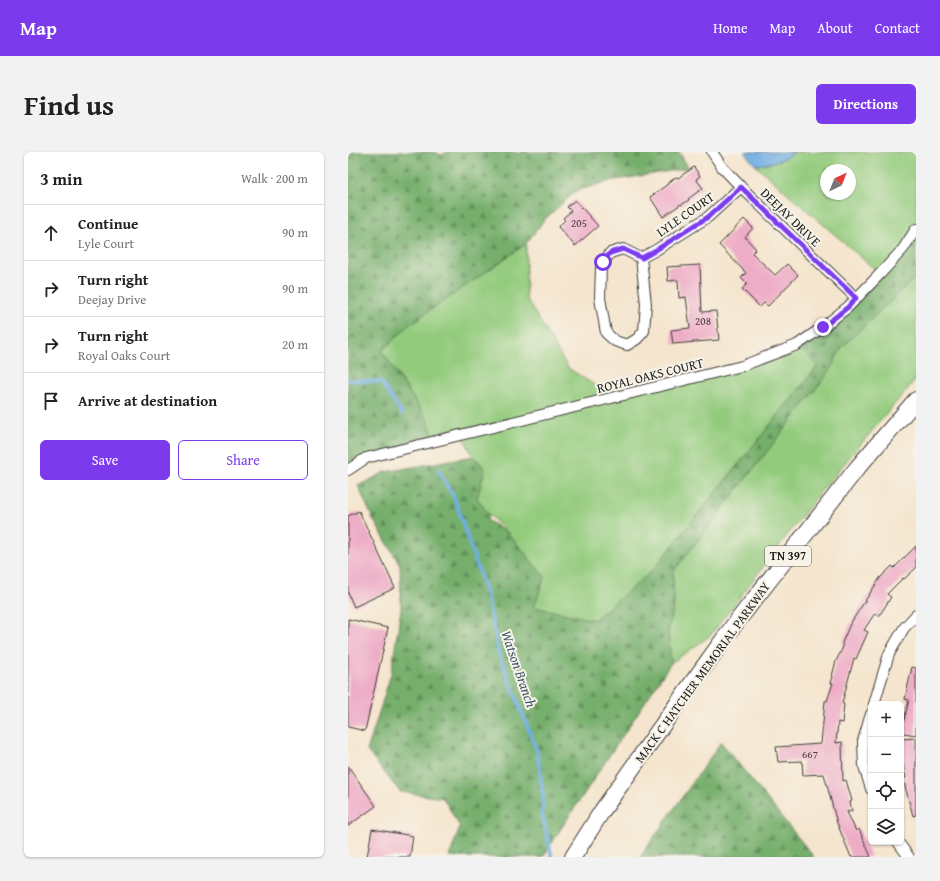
<!DOCTYPE html>
<html lang="en">
<head>
<meta charset="utf-8">
<style>
  :root { --surface:#fff; --page:#f2f2f2; --text:#222; --muted:#767676; --line:#e0e0e0; --accent:#7c3aed }
  body { margin:0; font-family:"Gentium Book Plus",serif; background:var(--page); color:var(--text) }
  .controls { position:absolute; right:12px; bottom:12px; display:grid; overflow:hidden; border-radius:6px; box-shadow:0 1px 3px #0004 }
  .controls button { width:36px; height:36px; display:grid; place-items:center; padding:0; border:0; border-bottom:1px solid var(--line); background:var(--surface); color:var(--text); font:20px sans-serif }
  .compass { position:absolute; left:472px; top:12px; width:36px; height:36px; border-radius:50%; background:var(--surface); box-shadow:0 1px 3px #0004; rotate:43deg }
  .stop { position:absolute; width:12px; height:12px; margin:-9px; border:3px solid #7c3aed; border-radius:50%; background:#fff }
  .stop.end { background:#7c3aed; border-color:#fff; box-shadow:0 1px 4px #0008 }
  .list { margin:0; padding:0; list-style:none }
  h2 { display:flex; justify-content:space-between; align-items:center; height:52px; margin:0; padding:0 16px; font-size:17px }
  h2 small { font-size:13px; font-weight:400; color:var(--muted) }
  .list li { display:grid; grid-template-columns:26px 1fr auto; gap:12px; align-items:center; box-sizing:border-box; height:56px; padding:0 16px; border-top:1px solid var(--line) }
  .list b { display:block; font-size:15px; white-space:nowrap }
  .list p { margin:0; font-size:13px; white-space:nowrap; color:var(--muted) }
  .list em { font-size:13px; font-style:normal; color:var(--muted) }
  .actions { display:flex; gap:8px; padding:12px 16px }
  .actions a { flex:1; padding:9px 0; border:1px solid var(--accent); border-radius:6px; text-align:center; font-size:14px; color:var(--accent) }
  .actions .main { background:var(--accent); color:#fff }
  .icon { flex:none; width:22px; height:22px; fill:none; stroke:currentColor; stroke-width:2; stroke-linecap:round; stroke-linejoin:round }
  .map { position:relative; flex:none; width:568px; height:705px; overflow:hidden; border-radius:6px }
  header { display:flex; align-items:center; gap:24px; box-sizing:border-box; height:56px; padding:0 20px; background:var(--accent); color:#fff }
  header strong { font-size:19px }
  nav { display:flex; gap:22px; margin-inline-start:auto; font-size:14px }
  .intro { display:flex; align-items:center; justify-content:space-between; box-sizing:border-box; height:96px; padding:0 24px }
  h1 { margin:0; font-size:28px }
  .button { padding:10px 18px; border-radius:6px; background:var(--accent); color:#fff; font-size:14px; font-weight:700 }
  main { display:flex; gap:24px; padding:0 24px }
  aside { flex:1; background:var(--surface); border-radius:6px; box-shadow:0 1px 3px #0004 }
  .map>svg:first-child { display:block }
</style>
</head>
<body>
<header>
<strong>Map</strong>
<nav><a>Home</a><a>Map</a><a>About</a><a>Contact</a></nav>
</header>
<div class="intro"><h1>Find us</h1><a class="button">Directions</a></div>
<main>
<aside>
<h2>3 min<small>Walk · 200 m</small></h2>
<ul class="list">
<li><svg class="icon" aria-label="ahead" viewBox="0 0 24 24"><path d="M12 20V5M6 11l6-6 6 6"/></svg><div><b>Continue</b><p>Lyle Court</p></div><em>90 m</em></li>
<li><svg class="icon" aria-label="right" viewBox="0 0 24 24"><path d="M7 20v-9h11M14 6l5 5-5 5"/></svg><div><b>Turn right</b><p>Deejay Drive</p></div><em>90 m</em></li>
<li><svg class="icon" aria-label="right" viewBox="0 0 24 24"><path d="M7 20v-9h11M14 6l5 5-5 5"/></svg><div><b>Turn right</b><p>Royal Oaks Court</p></div><em>20 m</em></li>
<li><svg class="icon" aria-label="arrive" viewBox="0 0 24 24"><path d="M6 21V4h12l-3 4 3 4H6"/></svg><div><b>Arrive at destination</b></div></li>
</ul>
<div class="actions"><a class="main">Save</a><a>Share</a></div>
</aside>
<div class="map">
<svg width="568" height="705" viewBox="0 0 568 705">
  <defs>
    <pattern id="forest-firs" width="22" height="20" patternUnits="userSpaceOnUse"><rect width="22" height="20" fill="#76af6c"/><path d="M5 1l3.5 6h-7zM16 11l3.5 6h-7z" fill="#608e58"/></pattern>
  </defs>
  <rect width="100%" height="100%" fill="#f7f3e8"/>
  <filter id="ink" filterUnits="userSpaceOnUse"><feTurbulence type="fractalNoise" baseFrequency=".025" numOctaves="2"/><feDisplacementMap in="SourceGraphic" scale="8" xChannelSelector="R" yChannelSelector="G"/><feConvolveMatrix kernelMatrix="1 2 1 2 8 2 1 2 1" color-interpolation-filters="sRGB"/></filter>
  <filter id="wash" filterUnits="userSpaceOnUse"><feTurbulence type="fractalNoise" baseFrequency=".012" numOctaves="4" result="noise"/><feDisplacementMap in="SourceGraphic" scale="16" xChannelSelector="R" yChannelSelector="G"/><feGaussianBlur stdDeviation="0.9" result="paint"/><feColorMatrix in="noise" values="0 0 0 0 0 0 0 0 0 0 0 0 0 0 0 0 0 1.4 0 .05"/><feComposite in="paint" operator="in"/></filter>
  <g filter="url(#wash)">
    <rect width="100%" height="100%" fill="#f5e5ce"/>
    <!-- grass -->
    <path fill="#93cb7d" stroke="#58744c" fill-rule="evenodd" d="M 447,0 L 568,0 L 568,84 L 532,122 L 407,13 C 423,12 434,9 447,0 ZM 478,18 L 502,18 L 502,42 L 478,42 Z
      M 178,92 L 178,146 L 220,216 L 265,245 L 394,214 L 449,193 L 470,214 L 304,419 L 246,468 L 185,455 L 161,382 L 141,363 L 129,346 L 137,317 L 125,304 L 114,283 L 87,289 L 34,199 L 61,173 Z
      M 568,123 L 568,227 L 474,338 L 362,484 L 323,511 L 320,478 L 326,452 L 325,420 L 481,220 L 494,195 Z"/>
    <!-- forest -->
    <path fill="url(#forest-firs)" stroke="#496644" d="M 0,0 L 85,0 L 94,3 L 99,0 L 167,0 L 171,2 L 173,0 L 331,0 L 341,16 L 262,29 L 228,39 L 197,67 L 178,92 L 61,173 L 34,199 L 79,267 L 87,289 L 18,306 L 0,318 Z
      M 568,84 L 568,125 L 494,195 L 481,220 L 325,420 L 326,452 L 320,478 L 323,511 L 214,675 L 195,705 L 101,705 L 112,675 L 95,646 L 52,640 L 19,599 L 43,522 L 53,457 L 52,413 L 25,367 L 10,334 L 37,320 L 125,304 L 137,317 L 129,346 L 141,363 L 139,368 L 161,382 L 197,425 L 186,455 L 246,468 L 304,419 L 470,214 L 449,193 L 501,156 Z
      M 373,590 L 466,705 L 292,705 Z"/>
    <!-- water -->
    <path fill="#70afe3" stroke="#466680" d="M 396,0 L 447,0 C 434,9 423,12 407,13 Z"/>
    <g fill="none" stroke-linecap="round" stroke-linejoin="round">
      <!-- stream -->
      <path stroke="#70afe3" stroke-width="3.5" d="M 0,228 L 33,230 L 54,262
        M 90,318 L 106,345 L 138,441 L 151,502 L 189,599 L 195,643 L 194,662 L 204,705"/>
    </g>
    <g id="blocks">
      <!-- building -->
      <path fill="#eeadc7" d="M 346,15 L 352,24 L 348,27 L 355,36 L 340,47 L 341,48 L 333,53 L 333,52 L 315,65 L 302,45 L 320,32 L 319,32 L 328,25 L 330,26 Z
        M 227,48 L 250,74 L 227,94 L 210,75 L 217,68 L 215,66 L 223,59 L 219,55 Z
        M 396,67 L 405,76 L 397,85 L 408,97 L 404,101 L 427,123 L 439,112 L 450,123 L 420,154 L 416,151 L 412,155 L 394,137 L 399,132 L 393,126 L 398,121 L 371,93 Z
        M 352,113 L 354,160 L 368,159 L 371,188 L 325,192 L 323,178 L 342,176 L 338,145 L 331,146 L 330,128 L 320,129 L 319,115 Z
        M 11,359 L 47,436 L 6,455 L 0,441 L 0,364 Z
        M 568,394 L 568,416 L 556,427 L 555,426 L 539,442 L 543,445 L 540,450 L 531,464 L 527,461 L 516,478 L 520,480 L 508,507 L 506,506 L 494,551 L 496,552 L 494,571 L 490,570 L 488,591 L 494,590 L 495,629 L 498,628 L 504,649 L 502,650 L 504,659 L 499,660 L 508,679 L 511,677 L 523,705 L 503,705 L 489,671 L 476,622 L 455,623 L 454,609 L 430,610 L 428,595 L 473,592 L 477,549 L 479,549 L 485,531 L 483,531 L 485,524 L 484,524 L 488,509 L 495,495 L 494,491 L 502,472 L 532,426 L 544,414 L 546,416 Z
        M 0,467 L 40,476 L 17,579 L 0,575 Z
        M 564,515 L 568,516 L 568,583 L 555,581 L 555,572 L 561,548 L 557,547 Z
        M 568,586 L 568,663 L 565,664 L 555,627 L 558,626 L 553,606 L 553,587 Z
        M 0,614 L 28,654 L 0,674 Z
        M 24,677 L 65,684 L 62,705 L 19,705 Z"/>
    </g>
  </g>
  <g filter="url(#ink)">
    <use href="#blocks" fill-opacity="0" stroke="#3d3a37" stroke-width="1"/>
    <g fill="none" stroke-linecap="round" stroke-linejoin="round">
      <!-- street casing -->
      <g stroke="#3d3a37" stroke-width="12">
        <path id="street" d="M 364,0 L 374,15 L 393,35 L 508,146
          M 275,97 L 293,106 L 298,152 L 296,179 L 289,187 L 279,193 L 267,189 L 258,181 L 252,146 L 253,115 L 262,101 Z
          M 293,106 L 308,98 L 360,65 L 393,35
          M 0,318 L 18,306 L 394,214 L 449,193 L 475,175 L 500,155 L 532,122 L 555,97 L 568,77
          M 526,552 L 541,502 L 556,476 L 568,463
          M 523,562 L 515,589 L 516,614 L 523,637
          M 550,690 L 561,705"/>
      </g>
      <!-- primary casing -->
      <g stroke="#3d3a37" stroke-width="18">
        <path id="primary" d="M 225,705 L 254,659 L 342,534 L 386,473 L 510,315 L 568,248"/>
      </g>
      <!-- street -->
      <use href="#street" stroke="#fff" stroke-width="10"/>
      <!-- primary -->
      <use href="#primary" stroke="#fff" stroke-width="16"/>
    </g>
  </g>
  <g fill="none" stroke-linecap="round" stroke-linejoin="round" filter="url(#ink)">
    <!-- route -->
    <path stroke="#7c3aed" stroke-width="5" d="M 255,110 L 262,101 L 275,97 L 294,106 L 308,98 L 360,65 L 393,35 L 508,146 L 500,155 L 475,175"/>
  </g>
  <g text-anchor="middle" stroke-width="4" stroke-linejoin="round" paint-order="stroke">
    <!-- number labels -->
    <g font-size="11" fill="#504047">
      <text x="231" y="75">205</text>
      <text x="355" y="173">208</text>
      <text x="462" y="606">667</text>
    </g>
    <!-- shield labels -->
    <rect fill="#f7f3e8" stroke="#5e5c59" stroke-width="1" x="417" y="394" width="46" height="20" rx="3"/>
    <g font-size="12" font-weight="bold" fill="#1c1c1c">
      <text x="440" y="408">TN 397</text>
    </g>
    <!-- street labels -->
    <g font-size="13" fill="#1c1c1c" stroke="#f7f3e8">
      <text transform="translate(337 62) rotate(-35)" y="5">LYLE COURT</text>
      <text transform="translate(443 65) rotate(44)" y="5">DEEJAY DRIVE</text>
      <text transform="translate(302 223) rotate(-14)" y="5">ROYAL OAKS COURT</text>
      <text transform="translate(354 520) rotate(-54)" y="5">MACK C HATCHER MEMORIAL PARKWAY</text>
    </g>
    <!-- water labels -->
    <g font-size="14" font-style="italic" fill="#3e576c" stroke="#f7f3e8">
      <text transform="translate(171 517) rotate(71)" y="5">Watson Branch</text>
    </g>
  </g>
</svg>
<div class="controls">
<button>+</button>
<button>−</button>
<button><svg class="icon" aria-label="locate" viewBox="0 0 24 24"><circle cx="12" cy="12" r="6"/><path d="M12 2v4M12 18v4M2 12h4M18 12h4"/></svg></button>
<button><svg class="icon" aria-label="layers" viewBox="0 0 24 24"><path d="M12 4l9 5-9 5-9-5zM3 14l9 5 9-5"/></svg></button>
</div>
<svg class="compass" viewBox="-18 -18 36 36"><path d="M0-13l5 13h-10z" fill="#e53935"/><path d="M0 13l5-13h-10z" fill="#767676"/></svg>
<div class="stop" style="left:255px;top:110px"></div>
<div class="stop end" style="left:475px;top:175px"></div>
</div>
</main>
</body>
</html>
